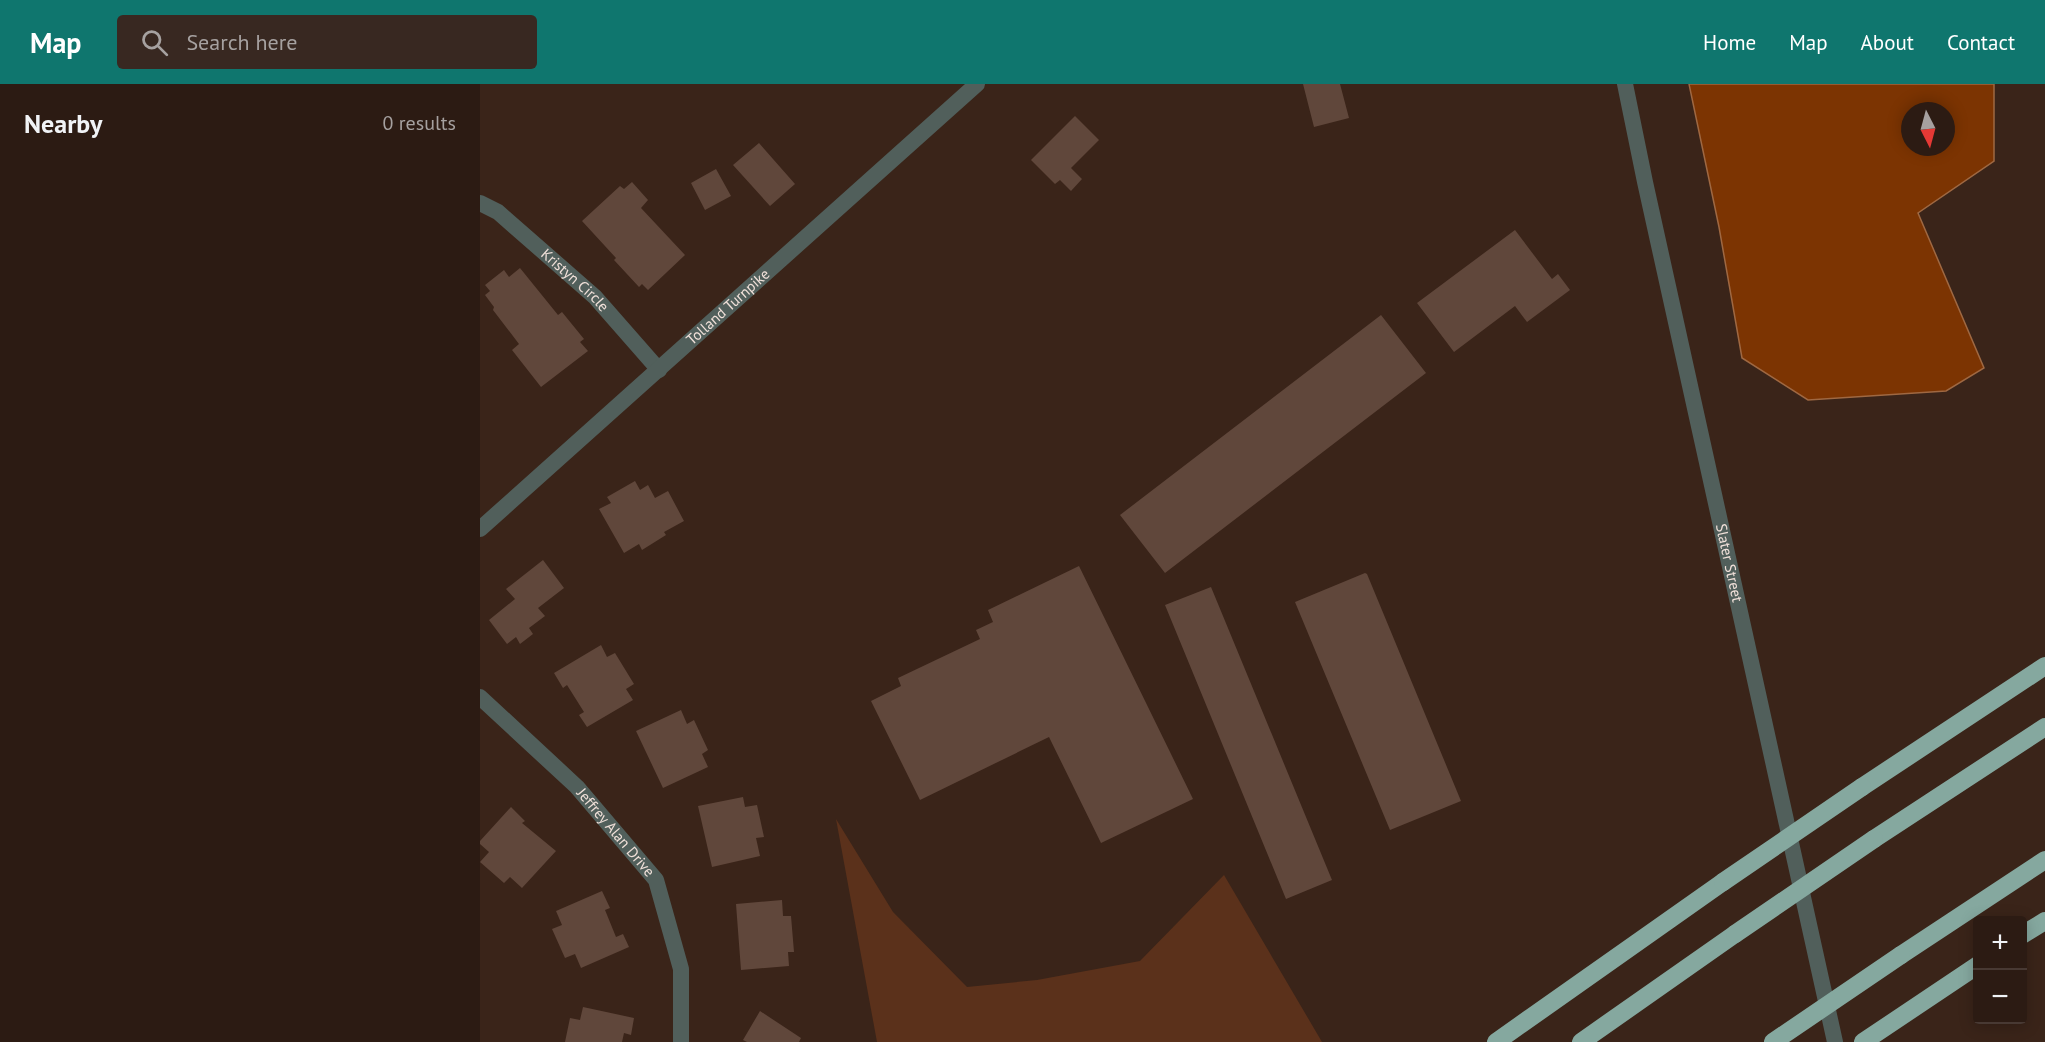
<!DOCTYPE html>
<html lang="en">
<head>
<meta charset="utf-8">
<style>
  :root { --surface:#2c1b13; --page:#382821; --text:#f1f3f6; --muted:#a6a1a0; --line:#483933; --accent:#0f766e }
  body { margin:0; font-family:"PT Sans",sans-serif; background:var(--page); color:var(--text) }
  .controls { position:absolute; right:18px; bottom:18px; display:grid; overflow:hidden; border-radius:6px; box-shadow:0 3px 15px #0003 }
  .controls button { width:54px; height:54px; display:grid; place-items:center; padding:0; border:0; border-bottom:2px solid var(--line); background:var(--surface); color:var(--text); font:30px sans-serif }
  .compass { position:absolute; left:1421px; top:18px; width:54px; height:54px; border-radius:50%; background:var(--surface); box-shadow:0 3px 15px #0003; rotate:174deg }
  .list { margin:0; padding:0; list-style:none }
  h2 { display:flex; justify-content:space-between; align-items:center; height:78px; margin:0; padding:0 24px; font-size:26px }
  h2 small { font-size:20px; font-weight:400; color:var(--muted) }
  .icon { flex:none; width:33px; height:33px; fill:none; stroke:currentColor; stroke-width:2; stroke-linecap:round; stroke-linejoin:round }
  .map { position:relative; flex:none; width:1565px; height:958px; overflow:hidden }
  header { display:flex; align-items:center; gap:36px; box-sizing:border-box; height:84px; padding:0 30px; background:var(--accent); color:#fff }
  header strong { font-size:28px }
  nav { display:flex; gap:33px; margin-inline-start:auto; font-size:21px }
  .search { width:420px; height:54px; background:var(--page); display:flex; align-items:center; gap:15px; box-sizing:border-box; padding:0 21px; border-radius:6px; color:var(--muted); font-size:22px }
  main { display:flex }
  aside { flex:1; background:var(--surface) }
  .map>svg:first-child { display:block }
</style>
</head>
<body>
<header>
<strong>Map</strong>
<div class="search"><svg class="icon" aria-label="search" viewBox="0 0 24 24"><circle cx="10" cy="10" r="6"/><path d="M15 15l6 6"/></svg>Search here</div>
<nav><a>Home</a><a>Map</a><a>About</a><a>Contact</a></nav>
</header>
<main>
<aside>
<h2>Nearby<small>0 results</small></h2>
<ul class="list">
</ul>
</aside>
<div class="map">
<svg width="1565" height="958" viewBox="0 0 1565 958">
  <rect width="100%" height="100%" fill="#3a2419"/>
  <!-- green -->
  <path fill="#5b311b" d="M 356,735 L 413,828 L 487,903 L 557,896 L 660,877 L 744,791 L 842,958 L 397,958 Z"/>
  <!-- water -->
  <path fill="#7c3402" stroke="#9f6842" stroke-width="1.5" fill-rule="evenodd" d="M 1209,0 L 1514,0 L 1514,77 L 1438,129 L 1504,284 L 1466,307 L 1328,316 L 1262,274 L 1239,143 ZM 1430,27 L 1466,27 L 1466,63 L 1430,63 Z"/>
  <!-- building -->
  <path fill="#60473b" d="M 823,0 L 860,0 L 869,34 L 834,43 Z
    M 595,32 L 619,56 L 591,84 L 602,95 L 591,107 L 580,96 L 575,100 L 551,76 Z
    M 279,59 L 315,100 L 290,122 L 253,81 Z
    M 236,85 L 251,112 L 225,126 L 211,99 Z
    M 152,98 L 168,116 L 161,124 L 205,171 L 168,206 L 162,200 L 159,203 L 134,176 L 136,174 L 102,137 L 140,102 L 144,105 Z
    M 1035,146 L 1072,195 L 1078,190 L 1090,206 L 1047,238 L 1035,222 L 974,268 L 937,219 Z
    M 40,184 L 78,231 L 82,228 L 104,255 L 100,258 L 108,267 L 61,303 L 32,266 L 39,260 L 13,226 L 14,223 L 5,211 L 10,207 L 5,201 L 24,186 L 29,193 Z
    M 901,231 L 946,289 L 685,489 L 640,431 Z
    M 155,397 L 160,406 L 168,401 L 175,414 L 188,407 L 204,437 L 184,448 L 186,451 L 162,466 L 159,460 L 144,469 L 119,425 L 131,419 L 127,413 Z
    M 63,476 L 84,504 L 58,524 L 65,532 L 49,544 L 53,550 L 40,560 L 36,553 L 27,560 L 9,536 L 35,515 L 26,505 Z
    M 599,482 L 713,715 L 621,759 L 569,653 L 440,716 L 391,617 L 421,602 L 418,594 L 500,555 L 496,546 L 513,538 L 508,526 Z
    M 885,489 L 887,490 L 981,717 L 910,746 L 815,518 Z
    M 731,503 L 852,796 L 806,815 L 685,521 Z
    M 121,561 L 127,573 L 135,569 L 154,600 L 146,605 L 153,616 L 107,643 L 99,631 L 104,628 L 87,601 L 83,604 L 74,589 Z
    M 201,626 L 207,640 L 214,636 L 228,666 L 222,670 L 228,683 L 183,704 L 156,647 Z
    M 263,713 L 265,723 L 277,721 L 284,753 L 276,754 L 280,772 L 232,783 L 218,722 Z
    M 31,723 L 45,737 L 42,739 L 76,767 L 42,804 L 30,793 L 24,799 L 0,778 L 9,768 L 0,760 L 0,757 Z
    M 122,807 L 130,824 L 125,826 L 136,853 L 143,850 L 149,863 L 101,884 L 95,870 L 85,874 L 72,845 L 82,841 L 76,827 Z
    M 302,816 L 303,832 L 311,832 L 314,868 L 308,868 L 309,882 L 261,886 L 256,820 Z
    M 103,923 L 154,934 L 151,951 L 144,949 L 142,958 L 85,958 L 90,934 L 100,936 Z
    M 280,927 L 321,954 L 319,958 L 267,958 L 263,956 Z"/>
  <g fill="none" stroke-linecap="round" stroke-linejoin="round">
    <!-- minor -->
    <g stroke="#515f5b" stroke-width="16">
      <path id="s1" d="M 0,119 L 18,128 L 115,213 L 179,286"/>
      <path id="s2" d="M 0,613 L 97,703 L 176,796 L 201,885 L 201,958"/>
    </g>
    <!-- tertiary -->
    <g stroke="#515f5b" stroke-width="16">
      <path id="s3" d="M 1145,0 L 1165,98 L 1355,958"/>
      <path id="s4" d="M 0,445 L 497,0"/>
    </g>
    <!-- motorway -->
    <path stroke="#85a89f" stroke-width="18" d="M 1382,703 L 1565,582
      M 1394,755 L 1565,643
      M 1542,851 L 1565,837
      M 1421,871 L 1565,776
      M 1016,958 L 1243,798
      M 1101,958 L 1255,850
      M 1383,958 L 1498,881"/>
    <!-- motorway-bridge -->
    <path stroke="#85a89f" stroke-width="18" d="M 1243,798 L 1382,703
      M 1255,850 L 1394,755
      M 1293,958 L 1421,871"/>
  </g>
  <g text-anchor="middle" stroke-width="5" stroke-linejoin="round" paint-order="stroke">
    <!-- street labels -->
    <g font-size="15" fill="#f0e0d9" stroke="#1a100b">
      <text dy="5" stroke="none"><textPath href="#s1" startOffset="123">Kristyn Circle</textPath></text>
      <text dy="5" stroke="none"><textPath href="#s4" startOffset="333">Tolland Turnpike</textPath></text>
      <text dy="5" stroke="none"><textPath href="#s3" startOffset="490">Slater Street</textPath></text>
      <text dy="5" stroke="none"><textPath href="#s2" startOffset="192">Jeffrey Alan Drive</textPath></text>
    </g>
  </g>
</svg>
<div class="controls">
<button>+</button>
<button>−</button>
</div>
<svg class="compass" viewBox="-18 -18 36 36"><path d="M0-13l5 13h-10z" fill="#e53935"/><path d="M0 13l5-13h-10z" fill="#a6a1a0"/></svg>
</div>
</main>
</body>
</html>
